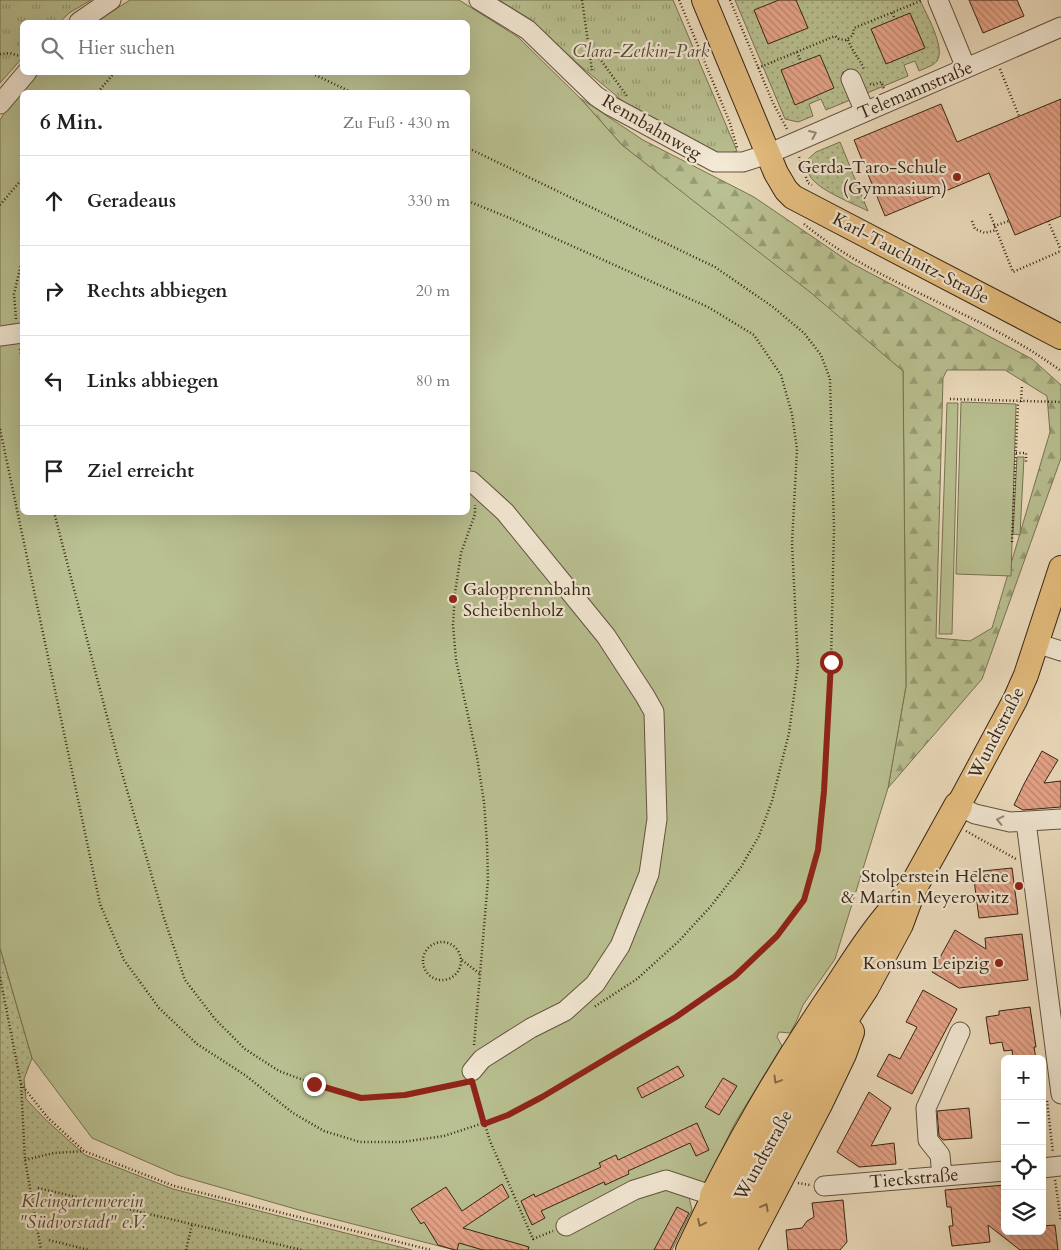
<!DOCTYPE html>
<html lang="de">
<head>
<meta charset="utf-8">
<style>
  :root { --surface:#fff; --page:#f2f2f2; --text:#202124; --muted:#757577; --line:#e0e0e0 }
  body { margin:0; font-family:Cardo,serif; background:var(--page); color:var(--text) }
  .controls { position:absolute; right:15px; bottom:15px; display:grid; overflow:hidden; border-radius:8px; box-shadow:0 5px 20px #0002 }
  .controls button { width:45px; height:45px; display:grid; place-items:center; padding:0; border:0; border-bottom:1px solid var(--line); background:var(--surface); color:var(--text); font:25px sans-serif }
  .stop { position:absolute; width:15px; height:15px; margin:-11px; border:4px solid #8f2418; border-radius:50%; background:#fff }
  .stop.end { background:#8f2418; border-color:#fff; box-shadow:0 1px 5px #0008 }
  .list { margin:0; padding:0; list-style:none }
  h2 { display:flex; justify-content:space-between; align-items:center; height:65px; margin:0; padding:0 20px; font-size:21px }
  h2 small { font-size:16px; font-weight:400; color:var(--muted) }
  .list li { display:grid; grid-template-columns:32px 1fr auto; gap:15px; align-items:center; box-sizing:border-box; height:90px; padding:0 20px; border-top:1px solid var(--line) }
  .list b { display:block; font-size:19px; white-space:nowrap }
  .list em { font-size:16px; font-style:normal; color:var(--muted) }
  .icon { flex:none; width:28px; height:28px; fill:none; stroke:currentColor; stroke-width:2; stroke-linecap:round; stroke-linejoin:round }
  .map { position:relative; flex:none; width:1061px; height:1250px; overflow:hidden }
  .search { position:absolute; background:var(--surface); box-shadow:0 5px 20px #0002; left:20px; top:20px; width:450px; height:55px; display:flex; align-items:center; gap:12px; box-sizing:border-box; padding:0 18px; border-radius:8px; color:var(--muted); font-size:19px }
  .panel { position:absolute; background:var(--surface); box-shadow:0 5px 20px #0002; left:20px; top:90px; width:450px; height:425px; border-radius:8px }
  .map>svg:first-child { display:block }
</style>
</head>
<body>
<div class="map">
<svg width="1061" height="1250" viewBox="0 0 1061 1250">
  <defs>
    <pattern id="grass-dots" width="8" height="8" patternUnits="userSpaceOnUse" patternTransform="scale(1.25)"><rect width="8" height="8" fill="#b9c091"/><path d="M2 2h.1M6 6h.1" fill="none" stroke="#979c75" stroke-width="1.8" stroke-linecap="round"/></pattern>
    <pattern id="forest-firs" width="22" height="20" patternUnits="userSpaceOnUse" patternTransform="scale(1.25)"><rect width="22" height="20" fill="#b9c091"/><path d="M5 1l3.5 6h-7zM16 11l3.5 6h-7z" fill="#979c75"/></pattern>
    <pattern id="park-tufts" width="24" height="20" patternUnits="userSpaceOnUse" patternTransform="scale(1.25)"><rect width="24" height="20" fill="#b9c091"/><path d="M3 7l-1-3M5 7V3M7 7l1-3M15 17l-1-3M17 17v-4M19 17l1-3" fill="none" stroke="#979c75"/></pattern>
    <pattern id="building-back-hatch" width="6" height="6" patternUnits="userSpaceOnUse" patternTransform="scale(1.25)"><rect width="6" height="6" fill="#e7a58a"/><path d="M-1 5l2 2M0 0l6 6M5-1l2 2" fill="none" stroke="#bc8670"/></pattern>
  </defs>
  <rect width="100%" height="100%" fill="#edddbe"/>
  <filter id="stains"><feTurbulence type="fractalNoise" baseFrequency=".004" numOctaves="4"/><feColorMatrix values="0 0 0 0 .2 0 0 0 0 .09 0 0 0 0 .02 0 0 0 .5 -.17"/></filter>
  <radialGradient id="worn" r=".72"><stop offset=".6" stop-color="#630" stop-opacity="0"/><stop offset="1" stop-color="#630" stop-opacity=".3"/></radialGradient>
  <!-- grass -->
  <path fill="url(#grass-dots)" stroke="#787253" d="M 735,0 L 920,0 C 926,14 946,48 937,61 C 933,66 925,68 919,71 L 915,61 L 904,65 L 908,76 L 826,110 L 821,99 L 809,104 L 813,116 L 798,122 L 785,119 Z
    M 840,142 L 868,211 C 852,203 818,190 810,176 C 807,171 807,166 807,160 L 816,152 Z
    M 0,948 L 32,1058 L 24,1079 L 26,1099 L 46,1120 L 85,1155 L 173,1189 L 412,1250 L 0,1250 Z"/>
  <!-- forest -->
  <path fill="url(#forest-firs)" stroke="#787253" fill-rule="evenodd" d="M 580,98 L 643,140 L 754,197 L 851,263 L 1032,359 L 1061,385 L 1061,458 L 982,679 L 888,788 L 906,686 L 903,371 L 622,145 ZM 947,370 L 1005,370 L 1047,396 L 1050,432 L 992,628 L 970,641 L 936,638 L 943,378 Z"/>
  <!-- park -->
  <path fill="url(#park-tufts)" stroke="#787253" d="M 0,0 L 91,0 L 69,13 L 60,22 L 22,22 L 22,58 L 0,83 Z
    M 499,0 L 673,0 L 737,151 L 724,156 L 625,103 L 577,63 L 530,19 Z"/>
  <!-- pitch -->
  <path fill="#b9c091" stroke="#787253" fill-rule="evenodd" d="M 130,0 L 459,0 L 518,37 L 580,98 L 622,145 L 810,292 L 903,371 L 906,686 L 888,788 L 835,959 L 803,1005 L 796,1022 L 790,1033 L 779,1032 L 777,1037 L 782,1046 L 735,1123 L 705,1184 L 688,1193 L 692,1210 L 672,1250 L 455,1250 L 306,1212 L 177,1175 L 92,1138 L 32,1058 L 0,948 L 0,120 L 8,107 L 37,73 L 468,72 L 468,22 L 95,22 ZM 22,92 L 468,92 L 468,512 L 22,512 Z
    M 961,402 L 1016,404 L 1011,576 L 956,574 Z
    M 947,403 L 958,403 L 952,634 L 939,634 Z
    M 1017,457 L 1024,457 L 1020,535 L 1013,534 Z"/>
  <!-- building -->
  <path fill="url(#building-back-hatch)" stroke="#372515" d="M 779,0 L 796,0 L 808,28 L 768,44 L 754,10 Z
    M 969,0 L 1017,0 L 1024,16 L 983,33 Z
    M 910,13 L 925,48 L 886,64 L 871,29 Z
    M 820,55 L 834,88 L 795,105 L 781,70 Z
    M 1061,99 L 1061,216 L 1015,235 L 989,173 L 885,216 L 854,140 L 941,104 L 957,142 Z
    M 1042,751 L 1058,760 L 1044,783 L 1061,781 L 1061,807 L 1023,810 L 1014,805 L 1024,784 Z
    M 1012,868 L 1018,914 L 979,918 L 973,872 Z
    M 955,930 L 986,949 L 985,938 L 1022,934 L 1028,980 L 959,988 L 932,972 Z
    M 923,990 L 957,1009 L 912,1094 L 877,1076 L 889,1054 L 900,1059 L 917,1027 L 906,1022 Z
    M 1030,1007 L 1036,1047 L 1034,1047 L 1036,1059 L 1013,1059 L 1012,1050 L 1004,1051 L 1002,1042 L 990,1044 L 986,1017 L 999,1015 L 999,1011 Z
    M 678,1066 L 684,1076 L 642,1098 L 637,1088 Z
    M 723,1078 L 737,1086 L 719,1115 L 705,1107 Z
    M 869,1092 L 891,1108 L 871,1146 L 894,1143 L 896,1164 L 859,1167 L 837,1152 Z
    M 969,1108 L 972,1138 L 943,1140 L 939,1136 L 937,1111 Z
    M 697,1123 L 709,1150 L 696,1156 L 690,1143 L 628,1171 L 629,1174 L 605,1185 L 604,1182 L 541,1211 L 545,1218 L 532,1225 L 521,1201 L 534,1194 L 535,1197 L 601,1167 L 599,1163 L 616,1155 L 618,1160 Z
    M 502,1184 L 509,1197 L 463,1228 L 529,1247 L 528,1250 L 483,1250 L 459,1243 L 457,1250 L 455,1250 L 438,1245 L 424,1222 L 421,1224 L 411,1209 L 446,1187 L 462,1211 Z
    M 1005,1185 L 1005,1231 L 1042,1231 L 1042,1226 L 1055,1225 L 1058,1250 L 1020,1250 L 988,1225 L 990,1242 L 952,1246 L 949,1226 L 953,1226 L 951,1207 L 947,1207 L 945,1190 Z
    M 843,1200 L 847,1242 L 840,1250 L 788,1250 L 786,1230 L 802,1228 L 807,1221 L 814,1217 L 812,1203 Z
    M 677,1207 L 689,1213 L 670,1250 L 654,1250 Z"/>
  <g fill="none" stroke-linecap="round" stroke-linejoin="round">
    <!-- minor casing -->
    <g stroke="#64533f" stroke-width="21">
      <path id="minor" d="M 479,0 L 528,30 L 596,96 L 611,106 L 715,162 L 743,162 L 768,154 L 1061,27
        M 938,0 L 966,68
        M 79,22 L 111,0
        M 851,79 L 865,112
        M 0,104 L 27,72
        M 0,336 L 22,333
        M 471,481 L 505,512 L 606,636 L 645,696 L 654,712 L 657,819 L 649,874 L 620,946 L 595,984 L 565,1011 L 531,1028 L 482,1059 L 472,1071
        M 1036,643 L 1061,651
        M 958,806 L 975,814 L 1010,822 L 1061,819
        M 1026,822 L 1061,1094
        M 1042,1168 L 1061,1166
        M 942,1176 L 940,1155 L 928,1140 L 926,1108 L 960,1032
        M 824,1186 L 1005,1171
        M 566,1226 L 634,1190 L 666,1180 L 714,1196"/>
    </g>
    <!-- major casing -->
    <g stroke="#372515" stroke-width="26">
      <path id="major" d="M 704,0 L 776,173 L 786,190 L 793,197 L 1061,337
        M 958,806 L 1015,700 L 1026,675 L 1061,568
        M 688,1250 L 714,1196"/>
    </g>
    <!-- highway casing -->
    <g stroke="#372515" stroke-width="30">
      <path id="highway" d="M 901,904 L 912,889 L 958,806
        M 714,1196 C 750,1125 790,1058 835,992 C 853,965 869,938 890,914
        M 712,1250 L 775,1134 L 816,1062 L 865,987 L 899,924 L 912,889
        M 742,1250 L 819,1102 L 842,1054 L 850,1032"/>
    </g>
    <!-- path -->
    <path stroke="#372515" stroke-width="2.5" stroke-dasharray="1 2.5" stroke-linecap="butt" d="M 582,0 L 592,70
      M 679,0 L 730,123 L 737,148
      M 730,0 L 773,103 L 787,129
      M 892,13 L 895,19
      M 848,40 C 852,51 859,58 864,69
      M 589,44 L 627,96
      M 797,52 L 801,62
      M 0,54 L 10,53 L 22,57
      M 758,68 L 835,36 L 839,39 L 846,40 L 853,35 L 854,28 L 923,0
      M 1000,69 L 1019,116
      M 309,72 L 351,92
      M 870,84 L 873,85 L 881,82 L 884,89
      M 98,92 L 115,72
      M 799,157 L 808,183 L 812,185
      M 468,201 L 512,219 L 708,307 L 754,335 L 781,375 L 792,414 L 797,449 L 792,543 L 798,665 L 789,733 L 772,801 L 759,836 L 741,867 L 711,906 L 679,941 L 637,979 L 594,1007
      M 0,205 L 22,179
      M 990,214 L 1013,272 L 1061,251
      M 972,221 L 975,229 L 985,233 L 996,230
      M 1048,221 L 1061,250
      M 804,224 C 880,287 982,312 1061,371
      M 994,226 L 1009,221
      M 16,319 L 14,294 L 22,260
      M 20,349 L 22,362
      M 950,399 L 1061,402
      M 1021,402 L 1022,385
      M 0,429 L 100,904 L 124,960 L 159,1008 L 197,1044 L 245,1075 L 293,1113 L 324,1131 L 360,1142 L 402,1142 L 444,1136 L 508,1115 L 542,1097 L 615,1054 L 676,1017 L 735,976 L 777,936 L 804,900 L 818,849 L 824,791 L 831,662 L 834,528 L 830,379 L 821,355 L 804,333 L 773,307 L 715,267 L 468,148
      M 1016,453 L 1026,453 L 1026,463
      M 54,512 L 118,759 L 164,918 L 185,980 L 215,1019 L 245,1049 L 279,1071 L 314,1084 L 361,1097 L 405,1095 L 462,1083
      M 1012,542 L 1018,402
      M 966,831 L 1016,859
      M423 961a19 19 0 1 1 38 0a19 19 0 1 1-38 0Z
      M 462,960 L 480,974
      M 0,977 L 21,1084 L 25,1160 L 41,1250
      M 474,1045 L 488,880 L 487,843 L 484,802 L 477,757 L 456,660 L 453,625 L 455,593 L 461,553 L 475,514 L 475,505
      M 21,1084 L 48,1118 L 84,1151 L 174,1186 L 431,1250
      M 473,1086 L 490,1141 L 533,1239 L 553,1231
      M 1047,1101 L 1053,1153
      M 25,1160 L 54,1153 L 84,1151
      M 1055,1180 L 1061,1221
      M 798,1183 L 810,1185
      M 38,1188 L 302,1250
      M 49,1240 L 89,1250
      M 186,1250 L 192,1225"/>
    <!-- minor -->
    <use href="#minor" stroke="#f3e9d5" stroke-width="19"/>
    <!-- major -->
    <use href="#major" stroke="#e6be7f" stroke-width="24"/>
    <!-- highway -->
    <use href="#highway" stroke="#e6be7f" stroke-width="28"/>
  </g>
  <!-- one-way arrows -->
  <defs><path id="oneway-chevron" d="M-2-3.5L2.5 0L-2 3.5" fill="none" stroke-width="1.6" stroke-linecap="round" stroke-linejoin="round" transform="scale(1.25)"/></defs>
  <g stroke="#958775">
    <use href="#oneway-chevron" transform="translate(813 134) rotate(-23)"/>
    <use href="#oneway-chevron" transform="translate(1000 820) rotate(-167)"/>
  </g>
  <g stroke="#866a45">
    <use href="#oneway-chevron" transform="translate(777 1080) rotate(121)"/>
    <use href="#oneway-chevron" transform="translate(765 1207) rotate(-62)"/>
    <use href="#oneway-chevron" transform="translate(701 1223) rotate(115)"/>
  </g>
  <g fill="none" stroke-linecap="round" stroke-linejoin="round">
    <!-- route -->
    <path stroke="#8f2418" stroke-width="6" d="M 314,1084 L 361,1098 L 405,1095 L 472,1081 L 484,1124 L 508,1115 L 542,1097 L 676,1017 L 735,976 L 777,936 L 804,900 L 818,850 L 824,791 L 831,662"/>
  </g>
  <!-- markers -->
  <g fill="#8f2418" stroke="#f3e9d5" stroke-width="2">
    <circle cx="957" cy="177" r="5"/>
    <circle cx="453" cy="599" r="5"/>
    <circle cx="1019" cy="886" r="5"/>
    <circle cx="999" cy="963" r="5"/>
  </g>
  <g text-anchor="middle" stroke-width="4.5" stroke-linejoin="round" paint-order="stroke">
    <!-- park labels -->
    <g font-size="18" font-style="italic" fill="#584c34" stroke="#f3e9d5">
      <text x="641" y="57">Clara-Zetkin-Park</text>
      <text x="82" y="1207">Kleingartenverein<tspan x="82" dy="21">"Südvorstadt" e.V.</tspan></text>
    </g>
    <!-- street labels -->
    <g font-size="18" fill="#372515" stroke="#f3e9d5">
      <text transform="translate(915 90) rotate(-23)" y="6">Telemannstraße</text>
      <text transform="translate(652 127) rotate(30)" y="6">Rennbahnweg</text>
      <text transform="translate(911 258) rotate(28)" y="6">Karl-Tauchnitz-Straße</text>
      <text transform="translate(996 733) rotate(-63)" y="6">Wundtstraße</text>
      <text transform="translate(763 1155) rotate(-61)" y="6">Wundtstraße</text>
      <text transform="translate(914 1178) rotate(-5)" y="6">Tieckstraße</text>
    </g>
    <!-- poi labels -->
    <g font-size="18" fill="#372515" stroke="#f3e9d5" text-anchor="end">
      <text x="947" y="173">Gerda-Taro-Schule<tspan x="947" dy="21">(Gymnasium)</tspan></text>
      <text x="463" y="595" text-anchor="start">Galopprennbahn<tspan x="463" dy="21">Scheibenholz</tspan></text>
      <text x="1009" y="882">Stolperstein Helene<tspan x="1009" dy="21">&amp; Martin Meyerowitz</tspan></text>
      <text x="989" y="969">Konsum Leipzig</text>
    </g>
  </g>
  <rect width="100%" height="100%" filter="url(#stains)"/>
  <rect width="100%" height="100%" fill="url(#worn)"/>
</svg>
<div class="controls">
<button>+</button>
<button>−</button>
<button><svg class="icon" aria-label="locate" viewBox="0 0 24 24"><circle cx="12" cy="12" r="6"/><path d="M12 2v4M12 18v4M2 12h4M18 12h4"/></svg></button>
<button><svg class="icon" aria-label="layers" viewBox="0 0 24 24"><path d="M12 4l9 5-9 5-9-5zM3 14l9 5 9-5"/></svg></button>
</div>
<div class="stop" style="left:831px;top:662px"></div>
<div class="stop end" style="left:314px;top:1084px"></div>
<div class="search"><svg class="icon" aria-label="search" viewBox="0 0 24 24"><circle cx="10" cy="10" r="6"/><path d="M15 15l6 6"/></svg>Hier suchen</div>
<section class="panel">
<h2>6 Min.<small>Zu Fuß · 430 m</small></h2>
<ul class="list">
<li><svg class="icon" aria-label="ahead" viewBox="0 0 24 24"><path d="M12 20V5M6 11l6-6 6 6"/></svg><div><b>Geradeaus</b></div><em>330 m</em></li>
<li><svg class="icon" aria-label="right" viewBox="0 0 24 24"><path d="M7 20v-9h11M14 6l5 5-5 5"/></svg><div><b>Rechts abbiegen</b></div><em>20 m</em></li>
<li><svg class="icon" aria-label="left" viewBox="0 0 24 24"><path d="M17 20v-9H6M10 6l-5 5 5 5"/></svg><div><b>Links abbiegen</b></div><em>80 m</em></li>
<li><svg class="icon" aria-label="arrive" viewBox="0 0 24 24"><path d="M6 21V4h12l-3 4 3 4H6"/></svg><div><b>Ziel erreicht</b></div></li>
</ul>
</section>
</div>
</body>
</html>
